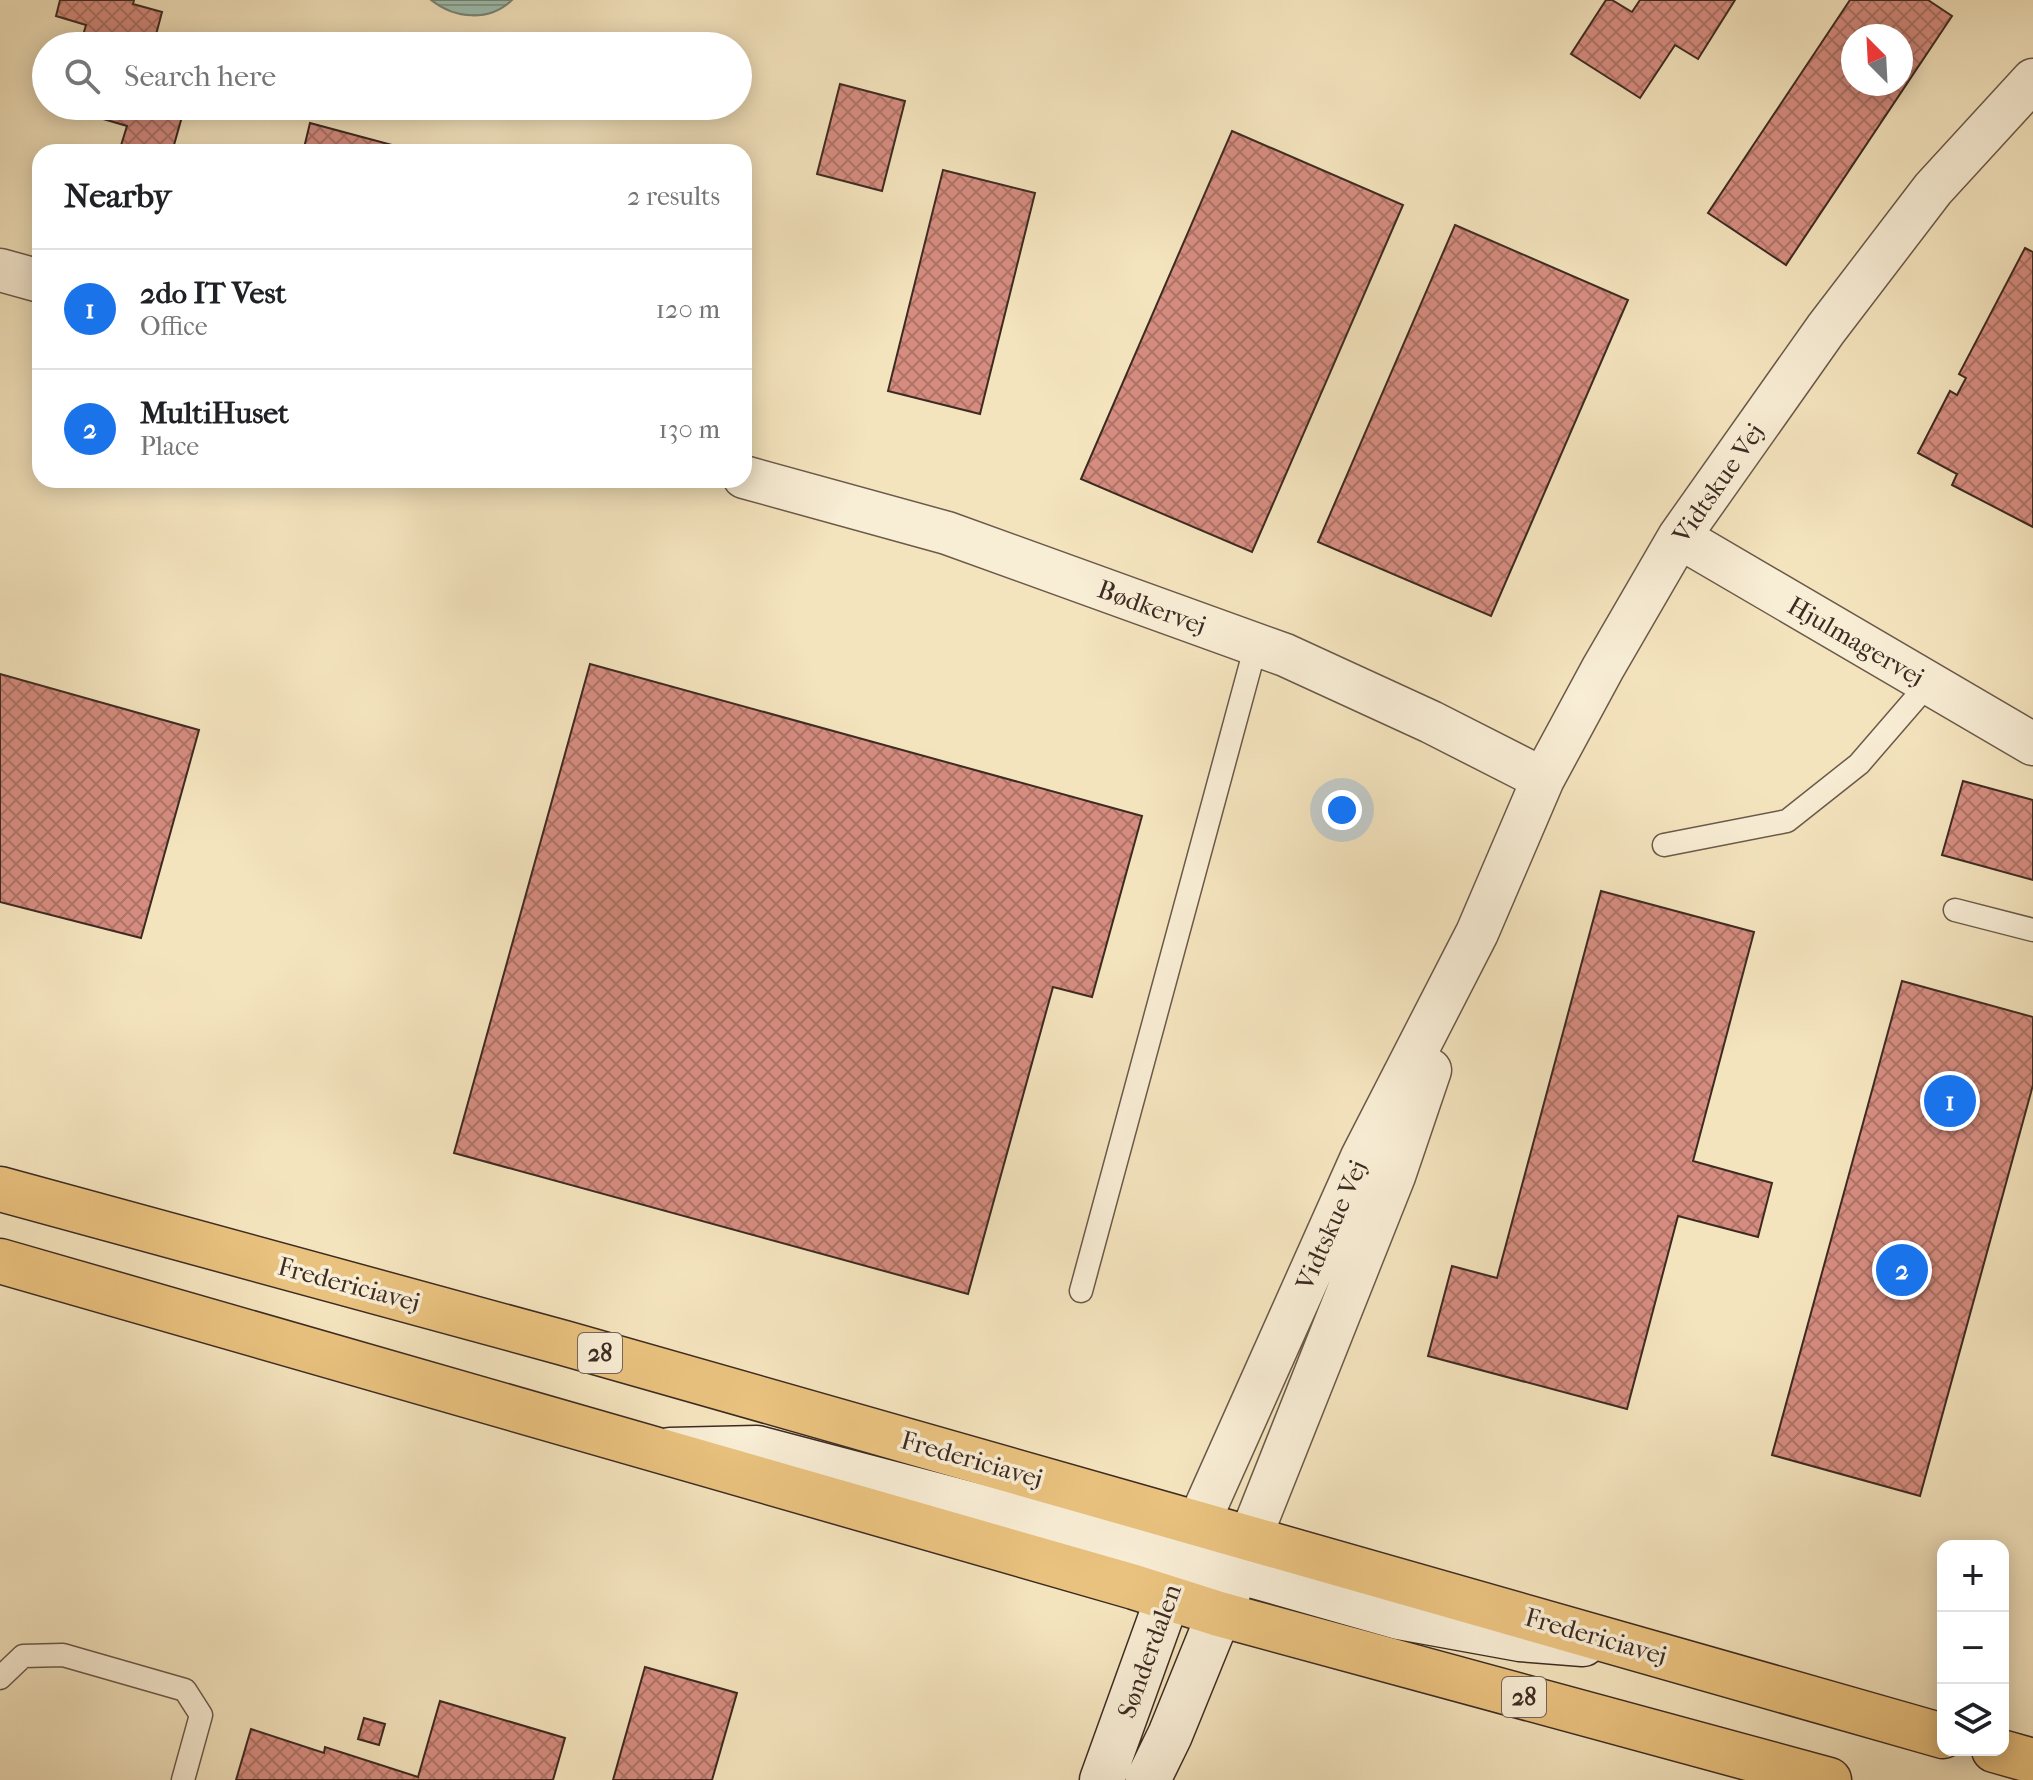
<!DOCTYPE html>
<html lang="en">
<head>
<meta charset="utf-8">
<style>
  :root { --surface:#fff; --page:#f6f6f6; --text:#202124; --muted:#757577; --line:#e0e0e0; --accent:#1a73e8 }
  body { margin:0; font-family:"IM FELL French Canon",serif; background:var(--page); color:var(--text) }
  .controls { position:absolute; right:24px; bottom:24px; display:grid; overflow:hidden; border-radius:16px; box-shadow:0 4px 20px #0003 }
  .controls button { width:72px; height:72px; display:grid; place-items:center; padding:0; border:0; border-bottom:2px solid var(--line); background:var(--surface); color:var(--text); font:40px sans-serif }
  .compass { position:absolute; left:1841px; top:24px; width:72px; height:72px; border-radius:50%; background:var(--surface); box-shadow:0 4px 20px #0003; rotate:336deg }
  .you { position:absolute; left:1342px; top:810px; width:28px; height:28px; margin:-20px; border:6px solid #fff; border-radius:50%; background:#1a73e8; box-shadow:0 0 0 12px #1a73e833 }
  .badge { display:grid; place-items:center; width:52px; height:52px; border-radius:50%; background:var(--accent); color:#fff; font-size:26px; font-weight:700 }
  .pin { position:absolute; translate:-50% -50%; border:4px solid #fff; box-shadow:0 2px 8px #0006 }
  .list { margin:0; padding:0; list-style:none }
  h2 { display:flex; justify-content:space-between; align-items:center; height:104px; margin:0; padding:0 32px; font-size:34px }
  h2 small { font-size:26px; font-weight:400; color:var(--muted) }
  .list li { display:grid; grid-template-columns:52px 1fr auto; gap:24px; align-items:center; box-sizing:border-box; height:120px; padding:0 32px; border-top:2px solid var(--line) }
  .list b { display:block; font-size:30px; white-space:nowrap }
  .list p { margin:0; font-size:26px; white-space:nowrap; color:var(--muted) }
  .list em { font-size:26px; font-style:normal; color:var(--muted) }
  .icon { flex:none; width:44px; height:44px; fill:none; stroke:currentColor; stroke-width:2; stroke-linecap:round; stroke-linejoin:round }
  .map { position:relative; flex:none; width:2033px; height:1780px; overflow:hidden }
  .search { position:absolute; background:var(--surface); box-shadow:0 4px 20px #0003; left:32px; top:32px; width:720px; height:88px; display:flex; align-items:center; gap:20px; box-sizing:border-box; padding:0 28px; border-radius:44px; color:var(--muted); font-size:30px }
  .panel { position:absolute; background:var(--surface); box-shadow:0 4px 20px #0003; left:32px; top:144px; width:720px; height:344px; border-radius:24px }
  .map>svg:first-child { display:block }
</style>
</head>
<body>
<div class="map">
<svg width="2033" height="1780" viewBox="0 0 2033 1780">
  <defs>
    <pattern id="water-rules" width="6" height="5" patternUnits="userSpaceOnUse" patternTransform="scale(2)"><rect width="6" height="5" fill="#9cbfb0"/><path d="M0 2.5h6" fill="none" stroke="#809b8f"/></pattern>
    <pattern id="building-cross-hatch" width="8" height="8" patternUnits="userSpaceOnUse" patternTransform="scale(2)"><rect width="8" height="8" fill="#d68d80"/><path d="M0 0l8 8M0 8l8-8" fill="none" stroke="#af7368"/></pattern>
  </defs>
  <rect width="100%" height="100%" fill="#f4e4be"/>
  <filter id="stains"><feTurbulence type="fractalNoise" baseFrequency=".0025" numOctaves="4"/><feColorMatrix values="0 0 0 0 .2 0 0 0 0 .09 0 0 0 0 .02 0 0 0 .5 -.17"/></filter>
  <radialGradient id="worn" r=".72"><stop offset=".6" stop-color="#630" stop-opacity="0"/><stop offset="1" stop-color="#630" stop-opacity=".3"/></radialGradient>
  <!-- water -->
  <path fill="url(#water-rules)" stroke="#768477" stroke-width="2" d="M 431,0 L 512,0 C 489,22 455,19 431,0 Z"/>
  <!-- building -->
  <path fill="url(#building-cross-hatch)" stroke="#3d2b22" stroke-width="2" fill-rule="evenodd" d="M 60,0 L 134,0 L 133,4 L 162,12 L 153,46 L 80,46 L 86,25 L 56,16 Z
    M 1606,0 L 1612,0 L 1632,12 L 1640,0 L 1735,0 L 1698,59 L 1675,45 L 1640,98 L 1571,54 Z
    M 1850,0 L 1928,0 L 1952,16 L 1786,265 L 1708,213 ZM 1853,36 L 1901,36 L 1901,84 L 1853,84 Z
    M 840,84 L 905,101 L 882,191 L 817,174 Z
    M 95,106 L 185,106 L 172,152 L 119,152 L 127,126 L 93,116 Z
    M 310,123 L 418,152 L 303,152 Z
    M 1232,131 L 1403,205 L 1252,552 L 1081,479 Z
    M 943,170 L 1035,193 L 980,414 L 888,391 Z
    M 1455,225 L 1628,300 L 1491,616 L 1318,542 Z
    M 2025,248 L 2033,252 L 2033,527 L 1952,485 L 1957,474 L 1918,453 L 1950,391 L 1957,395 L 1966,378 L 1959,374 Z
    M 590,664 L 1142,816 L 1092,997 L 1053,987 L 968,1294 L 454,1153 Z
    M 0,674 L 199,730 L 141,938 L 0,902 Z
    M 1963,781 L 2033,800 L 2033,880 L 1942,855 Z
    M 1601,891 L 1754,932 L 1693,1161 L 1772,1183 L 1758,1237 L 1678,1216 L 1627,1409 L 1428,1356 L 1452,1266 L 1497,1278 Z
    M 1902,981 L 2033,1017 L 2033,1085 L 1920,1496 L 1772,1455 Z
    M 645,1667 L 737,1693 L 712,1780 L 613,1780 Z
    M 440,1701 L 565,1738 L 553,1780 L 236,1780 L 251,1729 L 324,1753 L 325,1747 L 418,1777 Z
    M 364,1718 L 385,1724 L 379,1745 L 358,1739 Z"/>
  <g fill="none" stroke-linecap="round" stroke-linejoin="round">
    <!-- lane casing -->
    <g stroke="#6b5949" stroke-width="25">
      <path id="lane" d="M 1664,845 L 1787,821 L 1859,764 L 1929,683
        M 1955,910 L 2033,930
        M 1081,1291 L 1256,645
        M 0,1678 L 23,1656 L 63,1655 L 185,1690 L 201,1715 L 183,1780"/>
    </g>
    <!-- street casing -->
    <g stroke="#6b5949" stroke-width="45">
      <path id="street" d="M 0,270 L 40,281
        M 744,477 L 947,533 L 1285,655 L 1431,722 L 1543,779
        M 1679,537 L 2033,744
        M 1198,1524 L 1362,1157 L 1477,933 L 1543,779 L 1603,668 L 1679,537 L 1826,329 L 1933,189 L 2033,80
        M 1250,1538 L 1394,1176 L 1430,1070"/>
    </g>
    <!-- secondary casing -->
    <g stroke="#3d2b22" stroke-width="47">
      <path id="secondary" d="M 670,1450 L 757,1448 L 1182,1560 L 1250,1538
        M 1188,1589 L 1237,1571 L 1399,1617 L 1520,1639 L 1583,1644
        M 1102,1780 L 1180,1564
        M 1148,1780 L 1170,1735 L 1233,1580"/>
    </g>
    <!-- primary casing -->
    <g stroke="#3d2b22" stroke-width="47">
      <path id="primary" d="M 0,1189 L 564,1343 L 1943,1736
        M 0,1261 L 1134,1587 L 1219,1614 L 1829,1780
        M 1994,1750 L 2033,1761"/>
    </g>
    <!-- lane -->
    <use href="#lane" stroke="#f8edd5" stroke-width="22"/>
    <!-- street -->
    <use href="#street" stroke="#f8edd5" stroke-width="42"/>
    <!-- secondary -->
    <use href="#secondary" stroke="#f8edd5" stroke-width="44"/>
    <!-- primary -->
    <use href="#primary" stroke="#eac27f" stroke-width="44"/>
  </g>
  <g text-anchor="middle" stroke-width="7" stroke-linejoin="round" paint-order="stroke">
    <!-- shield labels -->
    <g fill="#f8edd5" stroke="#756558" stroke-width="2">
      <rect x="578" y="1333" width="44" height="40" rx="6"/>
      <rect x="1502" y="1677" width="44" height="40" rx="6"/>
    </g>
    <g font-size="24" font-weight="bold" fill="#3d2b22">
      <text x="600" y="1361">28</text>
      <text x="1524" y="1705">28</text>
    </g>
    <!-- street labels -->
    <g font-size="26" fill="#3d2b22" stroke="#f8edd5">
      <text transform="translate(1718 483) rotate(-55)" y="9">Vidtskue Vej</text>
      <text transform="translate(1152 607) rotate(20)" y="9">Bødkervej</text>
      <text transform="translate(1856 641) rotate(30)" y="9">Hjulmagervej</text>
      <text transform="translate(1331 1225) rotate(-66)" y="9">Vidtskue Vej</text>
      <text transform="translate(349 1284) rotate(15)" y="9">Fredericiavej</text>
      <text transform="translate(972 1459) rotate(16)" y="9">Fredericiavej</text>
      <text transform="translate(1596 1636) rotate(16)" y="9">Fredericiavej</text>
      <text transform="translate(1149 1651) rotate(-70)" y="9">Sønderdalen</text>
    </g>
  </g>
  <rect width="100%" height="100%" filter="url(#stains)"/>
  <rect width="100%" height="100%" fill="url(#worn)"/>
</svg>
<div class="controls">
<button>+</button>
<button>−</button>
<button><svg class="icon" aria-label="layers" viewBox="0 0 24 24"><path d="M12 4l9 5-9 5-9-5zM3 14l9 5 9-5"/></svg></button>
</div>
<svg class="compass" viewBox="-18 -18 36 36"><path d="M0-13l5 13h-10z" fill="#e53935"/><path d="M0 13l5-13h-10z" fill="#757577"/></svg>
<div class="you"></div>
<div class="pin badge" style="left:1950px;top:1101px">1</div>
<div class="pin badge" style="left:1902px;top:1270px">2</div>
<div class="search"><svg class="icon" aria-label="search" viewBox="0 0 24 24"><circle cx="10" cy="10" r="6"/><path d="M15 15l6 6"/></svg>Search here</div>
<section class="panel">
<h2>Nearby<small>2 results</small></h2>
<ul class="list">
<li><span class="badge">1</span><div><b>2do IT Vest</b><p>Office</p></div><em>120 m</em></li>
<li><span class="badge">2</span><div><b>MultiHuset</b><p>Place</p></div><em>130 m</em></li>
</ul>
</section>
</div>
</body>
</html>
